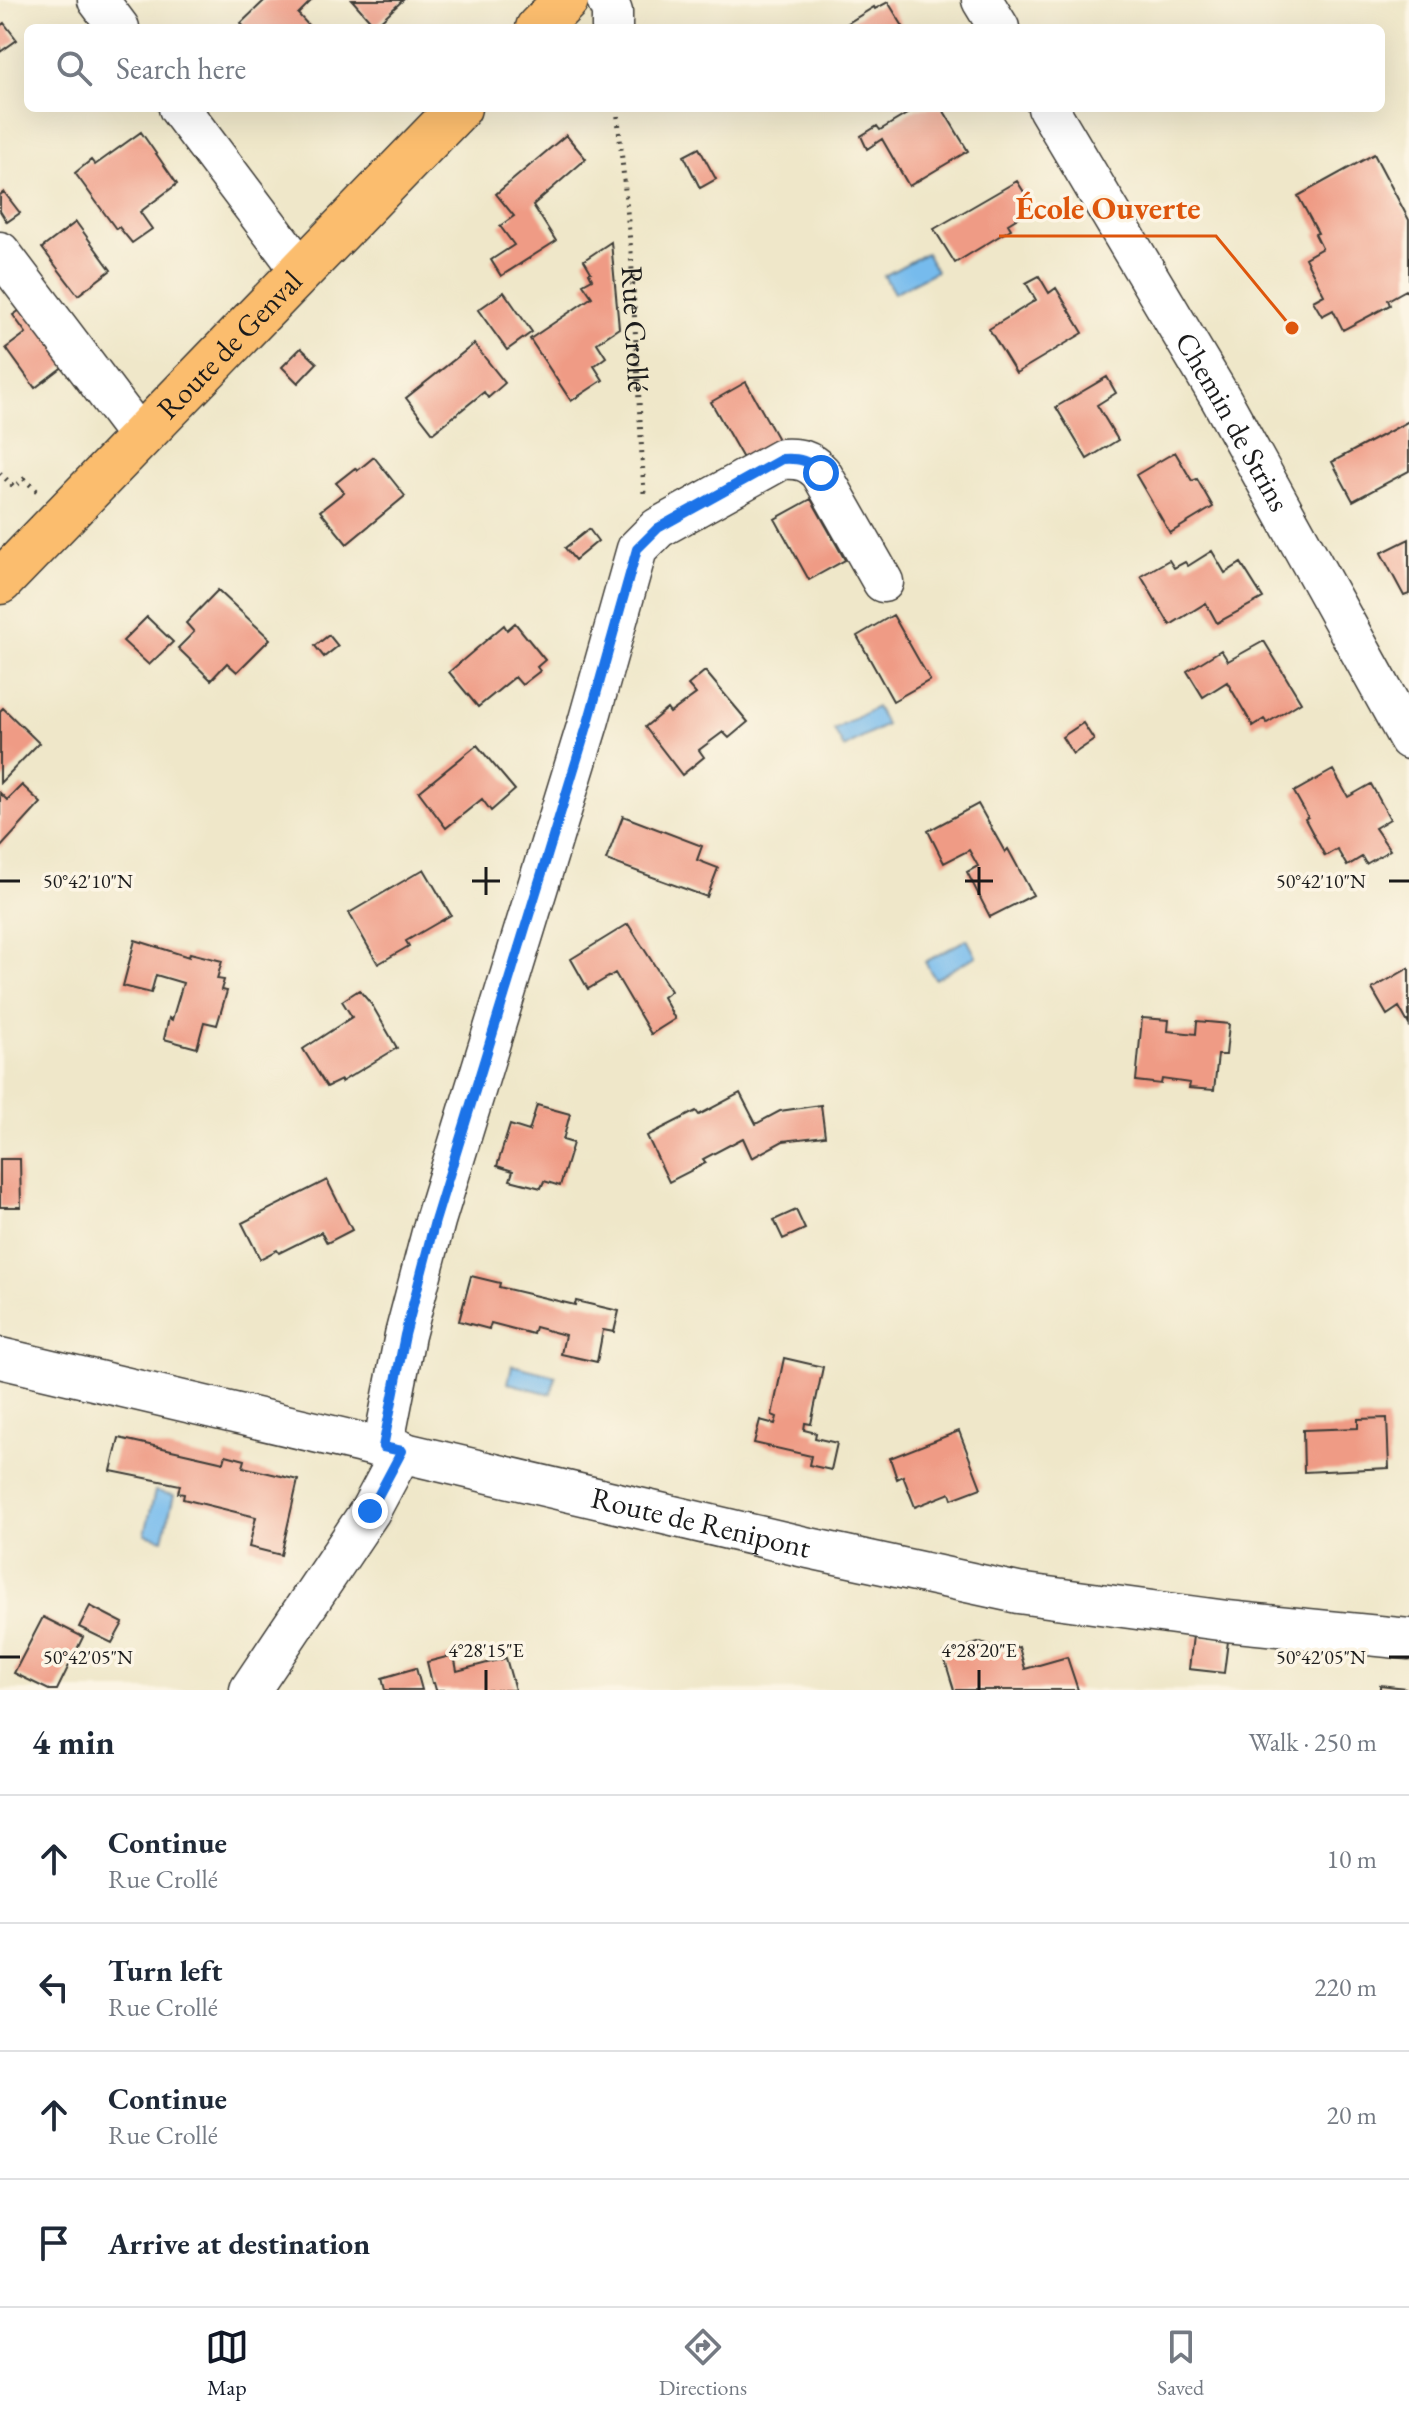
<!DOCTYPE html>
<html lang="en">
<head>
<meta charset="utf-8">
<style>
  :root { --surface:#fff; --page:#f2f2f3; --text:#1f2937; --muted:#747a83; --line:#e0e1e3; --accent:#111827 }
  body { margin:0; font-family:"EB Garamond",serif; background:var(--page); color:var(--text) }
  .stop { position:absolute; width:24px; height:24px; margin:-18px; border:6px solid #1a73e8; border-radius:50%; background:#fff }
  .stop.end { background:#1a73e8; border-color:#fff; box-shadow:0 2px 8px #0008 }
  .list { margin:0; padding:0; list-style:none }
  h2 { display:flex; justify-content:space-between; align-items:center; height:104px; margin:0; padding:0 32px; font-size:34px }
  h2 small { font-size:26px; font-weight:400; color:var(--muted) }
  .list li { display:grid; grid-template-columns:52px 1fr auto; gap:24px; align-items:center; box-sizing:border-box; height:128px; padding:0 32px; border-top:2px solid var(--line) }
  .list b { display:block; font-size:30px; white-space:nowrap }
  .list p { margin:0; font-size:26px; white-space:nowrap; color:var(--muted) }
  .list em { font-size:26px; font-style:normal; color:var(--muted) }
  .icon { flex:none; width:44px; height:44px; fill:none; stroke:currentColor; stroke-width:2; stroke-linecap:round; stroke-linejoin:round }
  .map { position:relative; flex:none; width:1409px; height:1690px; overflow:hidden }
  .search { position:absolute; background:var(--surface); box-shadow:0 8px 32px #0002; left:24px; right:24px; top:24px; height:88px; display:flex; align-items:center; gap:20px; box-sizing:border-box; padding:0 28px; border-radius:12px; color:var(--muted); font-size:30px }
  .sheet { height:616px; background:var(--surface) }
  nav { display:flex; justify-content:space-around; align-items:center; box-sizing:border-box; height:112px; border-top:2px solid var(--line); background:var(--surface); font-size:22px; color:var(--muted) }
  nav a { display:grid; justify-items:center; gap:4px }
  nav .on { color:var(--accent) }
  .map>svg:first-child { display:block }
</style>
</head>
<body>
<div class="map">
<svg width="1409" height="1690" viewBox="0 0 1409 1690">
  <rect width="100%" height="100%" fill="#fcf5e5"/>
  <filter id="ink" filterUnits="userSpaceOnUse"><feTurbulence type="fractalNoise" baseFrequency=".0125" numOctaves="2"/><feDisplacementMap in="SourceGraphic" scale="16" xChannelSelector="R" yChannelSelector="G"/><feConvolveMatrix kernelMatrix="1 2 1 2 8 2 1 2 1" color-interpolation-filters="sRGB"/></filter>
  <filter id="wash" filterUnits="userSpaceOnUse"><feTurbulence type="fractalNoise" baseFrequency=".006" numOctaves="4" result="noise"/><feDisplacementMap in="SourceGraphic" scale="32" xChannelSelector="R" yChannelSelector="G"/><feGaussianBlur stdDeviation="1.8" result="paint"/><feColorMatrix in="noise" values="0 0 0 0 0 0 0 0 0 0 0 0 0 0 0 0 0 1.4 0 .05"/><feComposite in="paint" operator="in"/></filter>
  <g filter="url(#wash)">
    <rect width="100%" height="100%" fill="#efe7c9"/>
    <!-- water -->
    <path fill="#76bbed" stroke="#496c84" stroke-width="2" d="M 926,253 L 936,271 L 894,293 L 884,276 Z
      M 876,707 L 886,725 L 844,748 L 834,730 Z
      M 967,939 L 976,956 L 935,979 L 925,962 Z
      M 512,1365 L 556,1376 L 551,1394 L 508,1383 Z
      M 155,1491 L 174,1495 L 163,1539 L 145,1534 Z"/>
    <g id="blocks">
      <!-- building -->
      <path fill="#ef9b85" d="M 265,0 L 312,0 L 298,14 L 311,28 L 245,28 L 241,23 Z
        M 352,0 L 403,0 L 375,26 Z
        M 888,2 L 904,28 L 840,28 L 874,7 L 875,9 Z
        M 4,23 L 17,40 L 0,52 L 0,26 Z
        M 917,108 L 942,108 L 968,151 L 909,186 L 882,139 L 867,149 L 861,136 L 877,126 L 880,130 Z
        M 141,132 L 177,184 L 140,212 L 152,229 L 132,243 L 119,227 L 116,229 L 75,173 L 91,160 L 95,165 Z
        M 566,135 L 586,159 L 533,205 L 556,241 L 501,276 L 491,260 L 514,245 L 500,226 L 514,216 L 496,194 Z
        M 699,148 L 716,179 L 700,188 L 684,156 Z
        M 1374,154 L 1409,220 L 1409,295 L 1406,290 L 1388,300 L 1390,305 L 1343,330 L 1333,310 L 1322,316 L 1313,301 L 1324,295 L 1305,258 L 1322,248 L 1315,234 L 1318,233 L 1298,196 Z
        M 1017,181 L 1034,208 L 1008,224 L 1011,229 L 955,263 L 934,229 Z
        M 4,192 L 20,213 L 7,222 L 0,211 L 0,195 Z
        M 76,222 L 111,270 L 78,295 L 42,248 Z
        M 611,242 L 619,328 L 597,343 L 606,357 L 594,366 L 603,380 L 571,401 L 530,339 L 592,297 L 583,284 L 592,279 L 589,273 L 591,272 L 584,260 Z
        M 1039,276 L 1049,293 L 1056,288 L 1083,333 L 1016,373 L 989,329 L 1036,300 L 1026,283 Z
        M 504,292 L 532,332 L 507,350 L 478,310 Z
        M 32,302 L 73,359 L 35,388 L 6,348 L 26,333 L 13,315 Z
        M 474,344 L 505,383 L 488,398 L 484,392 L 433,433 L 406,398 Z
        M 301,348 L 317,363 L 298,383 L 282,367 Z
        M 1107,377 L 1116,393 L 1097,405 L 1118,440 L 1087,459 L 1056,407 Z
        M 746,382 L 780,443 L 745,462 L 711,402 Z
        M 1409,421 L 1409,471 L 1353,501 L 1332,462 Z
        M 1175,452 L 1192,481 L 1197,479 L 1213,507 L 1170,533 L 1136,475 Z
        M 374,457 L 405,496 L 347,544 L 320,511 L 344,492 L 336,483 L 355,468 L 357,471 Z
        M 811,499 L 845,560 L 809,580 L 775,519 Z
        M 589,529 L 598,541 L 575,560 L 565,548 Z
        M 1409,539 L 1409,594 L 1404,596 L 1381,553 Z
        M 1212,551 L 1225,573 L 1241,563 L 1263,598 L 1217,623 L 1206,603 L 1170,625 L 1141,576 L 1169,560 L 1174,568 L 1185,562 L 1188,566 Z
        M 218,590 L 270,639 L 237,672 L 227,663 L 211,680 L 178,648 L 194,632 L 186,623 Z
        M 893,615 L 930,680 L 893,701 L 857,636 Z
        M 147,617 L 173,642 L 149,665 L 123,641 Z
        M 515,623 L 545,660 L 537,667 L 540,671 L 522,685 L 515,677 L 478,707 L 449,672 L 504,625 L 507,630 Z
        M 329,635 L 338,646 L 324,657 L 315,646 Z
        M 1264,641 L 1301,702 L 1267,723 L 1264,719 L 1253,726 L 1227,682 L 1203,697 L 1187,671 L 1221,650 L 1228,661 Z
        M 705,671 L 748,722 L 729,738 L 723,732 L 699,750 L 704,757 L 682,775 L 645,727 L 667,709 L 670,713 L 696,694 L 688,685 Z
        M 3,708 L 39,743 L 0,783 L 0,711 Z
        M 1083,723 L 1094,740 L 1073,754 L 1062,737 Z
        M 477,745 L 515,790 L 491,811 L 482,799 L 446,828 L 419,792 Z
        M 1333,770 L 1348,797 L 1371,784 L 1390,819 L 1375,828 L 1390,850 L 1366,864 L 1362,857 L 1347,866 L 1337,849 L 1325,856 L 1305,819 L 1308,817 L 1294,792 Z
        M 22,785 L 41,803 L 0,848 L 0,793 L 7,800 Z
        M 978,804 L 1005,852 L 1008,849 L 1033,895 L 990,917 L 967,872 L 978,866 L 969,850 L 944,863 L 928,831 Z
        M 623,816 L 702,846 L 697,860 L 718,868 L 707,897 L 606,860 Z
        M 424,869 L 451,915 L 406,941 L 409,946 L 378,964 L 349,913 Z
        M 628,924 L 671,991 L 663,997 L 675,1019 L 651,1034 L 615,973 L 588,989 L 571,959 Z
        M 135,940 L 189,957 L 190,953 L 222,961 L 217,979 L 224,980 L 221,990 L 227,991 L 217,1025 L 204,1022 L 197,1048 L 164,1039 L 169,1018 L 172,1020 L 183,983 L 156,975 L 151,993 L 123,986 Z
        M 1409,968 L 1409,1025 L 1399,1007 L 1387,1015 L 1372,989 Z
        M 359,990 L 372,1005 L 397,1048 L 341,1082 L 341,1080 L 327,1087 L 303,1049 L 352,1017 L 342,1001 Z
        M 1142,1018 L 1169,1020 L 1168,1031 L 1196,1034 L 1197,1021 L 1229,1024 L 1226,1055 L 1218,1055 L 1214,1090 L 1189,1088 L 1190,1083 L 1162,1079 L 1161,1084 L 1136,1081 Z
        M 740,1093 L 756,1124 L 780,1111 L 821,1105 L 825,1136 L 783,1141 L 752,1158 L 743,1138 L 703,1159 L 706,1163 L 669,1182 L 647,1136 L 696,1111 L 699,1115 Z
        M 537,1105 L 570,1114 L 563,1140 L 573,1143 L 560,1186 L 544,1181 L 541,1188 L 510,1180 L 513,1171 L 497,1166 L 510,1125 L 529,1131 Z
        M 0,1159 L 20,1159 L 21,1207 L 0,1207 Z
        M 327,1180 L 352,1230 L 327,1243 L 321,1232 L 279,1253 L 277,1250 L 260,1259 L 242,1223 Z
        M 796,1210 L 805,1229 L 783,1239 L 774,1220 Z
        M 471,1276 L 500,1283 L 499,1287 L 575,1305 L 576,1301 L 619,1311 L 614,1332 L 603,1330 L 597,1362 L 561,1354 L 565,1335 L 535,1327 L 533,1334 L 491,1323 L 489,1329 L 459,1321 Z
        M 784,1358 L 823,1367 L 811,1424 L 805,1423 L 804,1430 L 816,1433 L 815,1438 L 837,1443 L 831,1470 L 809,1465 L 811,1456 L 754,1443 L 760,1420 L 775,1424 L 777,1417 L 772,1415 Z
        M 1387,1418 L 1389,1468 L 1304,1472 L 1303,1430 L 1358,1428 L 1358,1419 Z
        M 959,1431 L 981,1488 L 952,1499 L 950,1493 L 915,1507 L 903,1476 L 897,1479 L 890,1458 Z
        M 119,1438 L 224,1462 L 226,1455 L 245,1460 L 243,1467 L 298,1480 L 281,1555 L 249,1547 L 256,1517 L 183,1499 L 184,1494 L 178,1493 L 180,1485 L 111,1471 Z
        M 90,1606 L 123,1623 L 112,1643 L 79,1627 Z
        M 43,1617 L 83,1637 L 57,1690 L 49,1690 L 14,1673 Z
        M 1193,1636 L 1228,1641 L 1224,1673 L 1189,1669 Z
        M 981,1642 L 991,1647 L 1000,1645 L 1002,1652 L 1019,1647 L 1025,1669 L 1067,1657 L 1078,1690 L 954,1690 L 943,1654 Z
        M 454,1655 L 457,1671 L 506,1658 L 515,1690 L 436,1690 L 434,1683 L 432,1683 L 427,1662 Z
        M 416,1668 L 422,1690 L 385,1690 L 382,1678 Z
        M 1380,1685 L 1405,1688 L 1405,1690 L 1380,1690 Z"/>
    </g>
  </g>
  <g filter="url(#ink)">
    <use href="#blocks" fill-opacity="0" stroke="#3c3a36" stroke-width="2"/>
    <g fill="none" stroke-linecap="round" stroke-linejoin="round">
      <!-- minor casing -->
      <g stroke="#3c3a36" stroke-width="43">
        <g id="minor">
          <path d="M 98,0 L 119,28"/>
          <path d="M 607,0 L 612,12 L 612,28"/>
          <path d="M 982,0 L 999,28"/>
          <path d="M 179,108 L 301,270"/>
          <path id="s2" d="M 1048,108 L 1221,399 L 1409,739"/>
          <path d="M 0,252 L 140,437"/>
          <path id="s3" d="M 0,1358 L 809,1548 L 1018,1593 L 1227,1621 L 1409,1639"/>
          <path d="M 383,1447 L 405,1335 L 435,1221 L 588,723 L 637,549 L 658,528 L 782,459 C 799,458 809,460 821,473 L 883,582"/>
          <path d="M 250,1690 L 370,1511 L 402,1451"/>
        </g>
      </g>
      <!-- major casing -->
      <g stroke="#3c3a36" stroke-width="47">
        <g id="major">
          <path d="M 538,28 L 566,0"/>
          <path id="s4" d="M 0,582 L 459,108"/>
        </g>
      </g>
      <!-- path -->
      <g stroke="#3c3a36" stroke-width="5" stroke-dasharray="2 6" stroke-linecap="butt">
        <path id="s1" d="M 617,108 L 631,252 L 644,494"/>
        <path d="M 0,473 L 14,487 L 24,479 L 37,491"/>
      </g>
      <!-- minor -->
      <use href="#minor" stroke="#fff" stroke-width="40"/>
      <!-- major -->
      <use href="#major" stroke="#fbbd6e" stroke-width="44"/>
    </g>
  </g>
  <g fill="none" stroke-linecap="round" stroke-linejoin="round" filter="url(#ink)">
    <!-- route -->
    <path stroke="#1a73e8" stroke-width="10" d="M 370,1511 L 402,1451 L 383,1447 L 405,1335 L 435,1221 L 588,723 L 637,549 L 658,528 L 782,459 C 799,458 809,460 821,473"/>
  </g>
  <!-- ticks -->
  <path fill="none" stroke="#1c1c1c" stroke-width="3" d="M 486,867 L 486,895M 979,867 L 979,895M 0,881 L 20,881M 472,881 L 500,881M 965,881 L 993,881M 1389,881 L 1409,881M 0,1657 L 20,1657M 1389,1657 L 1409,1657M 486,1670 L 486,1690M 979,1670 L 979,1690"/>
  <g text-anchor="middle" stroke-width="7" stroke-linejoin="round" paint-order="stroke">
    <!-- street labels -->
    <g font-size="30" fill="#1c1c1c" stroke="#fcf5e5">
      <text dy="10" stroke="none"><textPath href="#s1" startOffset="222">Rue Crollé</textPath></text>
      <text dy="10" stroke="none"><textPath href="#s4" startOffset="330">Route de Genval</textPath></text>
      <text dy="10" stroke="none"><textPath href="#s2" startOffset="364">Chemin de Strins</textPath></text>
      <text dy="10" stroke="none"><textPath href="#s3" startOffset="720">Route de Renipont</textPath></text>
    </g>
  </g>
  <g font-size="20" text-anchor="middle" fill="#1c1c1c" stroke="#fcf5e5" stroke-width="7" stroke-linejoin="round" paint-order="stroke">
    <text x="88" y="888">50°42'10"N</text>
    <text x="1321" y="888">50°42'10"N</text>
    <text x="486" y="1657">4°28'15"E</text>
    <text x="979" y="1657">4°28'20"E</text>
    <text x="88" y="1664">50°42'05"N</text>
    <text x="1321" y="1664">50°42'05"N</text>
  </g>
  <!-- callouts -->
  <path fill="none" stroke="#de560d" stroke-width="3" d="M1292 328L1216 236H999"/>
  <circle fill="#de560d" stroke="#fcf5e5" stroke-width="3" cx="1292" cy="328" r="8"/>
  <g font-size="32" text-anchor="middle" font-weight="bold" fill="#de560d" stroke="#fcf5e5" stroke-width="7" stroke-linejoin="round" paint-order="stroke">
    <text x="1108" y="219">École Ouverte</text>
  </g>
</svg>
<div class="stop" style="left:821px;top:473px"></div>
<div class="stop end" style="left:370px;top:1511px"></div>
<div class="search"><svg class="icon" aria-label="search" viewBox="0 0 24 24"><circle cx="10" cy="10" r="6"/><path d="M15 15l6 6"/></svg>Search here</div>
</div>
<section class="sheet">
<h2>4 min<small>Walk · 250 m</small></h2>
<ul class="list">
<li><svg class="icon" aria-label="ahead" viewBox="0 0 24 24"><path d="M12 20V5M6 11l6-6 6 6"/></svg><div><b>Continue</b><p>Rue Crollé</p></div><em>10 m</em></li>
<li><svg class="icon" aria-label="left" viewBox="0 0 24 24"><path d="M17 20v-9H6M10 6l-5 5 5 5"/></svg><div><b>Turn left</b><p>Rue Crollé</p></div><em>220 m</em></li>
<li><svg class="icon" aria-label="ahead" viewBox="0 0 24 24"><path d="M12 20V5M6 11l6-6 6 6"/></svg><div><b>Continue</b><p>Rue Crollé</p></div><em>20 m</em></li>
<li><svg class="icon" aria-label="arrive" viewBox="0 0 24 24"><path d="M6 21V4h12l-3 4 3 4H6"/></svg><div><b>Arrive at destination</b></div></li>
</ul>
</section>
<nav>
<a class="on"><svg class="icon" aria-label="map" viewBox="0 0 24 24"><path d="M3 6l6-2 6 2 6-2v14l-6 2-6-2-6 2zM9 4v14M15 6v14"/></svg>Map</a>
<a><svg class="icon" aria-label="directions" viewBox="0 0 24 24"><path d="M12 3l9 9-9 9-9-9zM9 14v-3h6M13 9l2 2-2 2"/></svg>Directions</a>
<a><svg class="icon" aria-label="saved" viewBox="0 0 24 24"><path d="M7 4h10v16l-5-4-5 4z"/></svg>Saved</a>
</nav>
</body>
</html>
